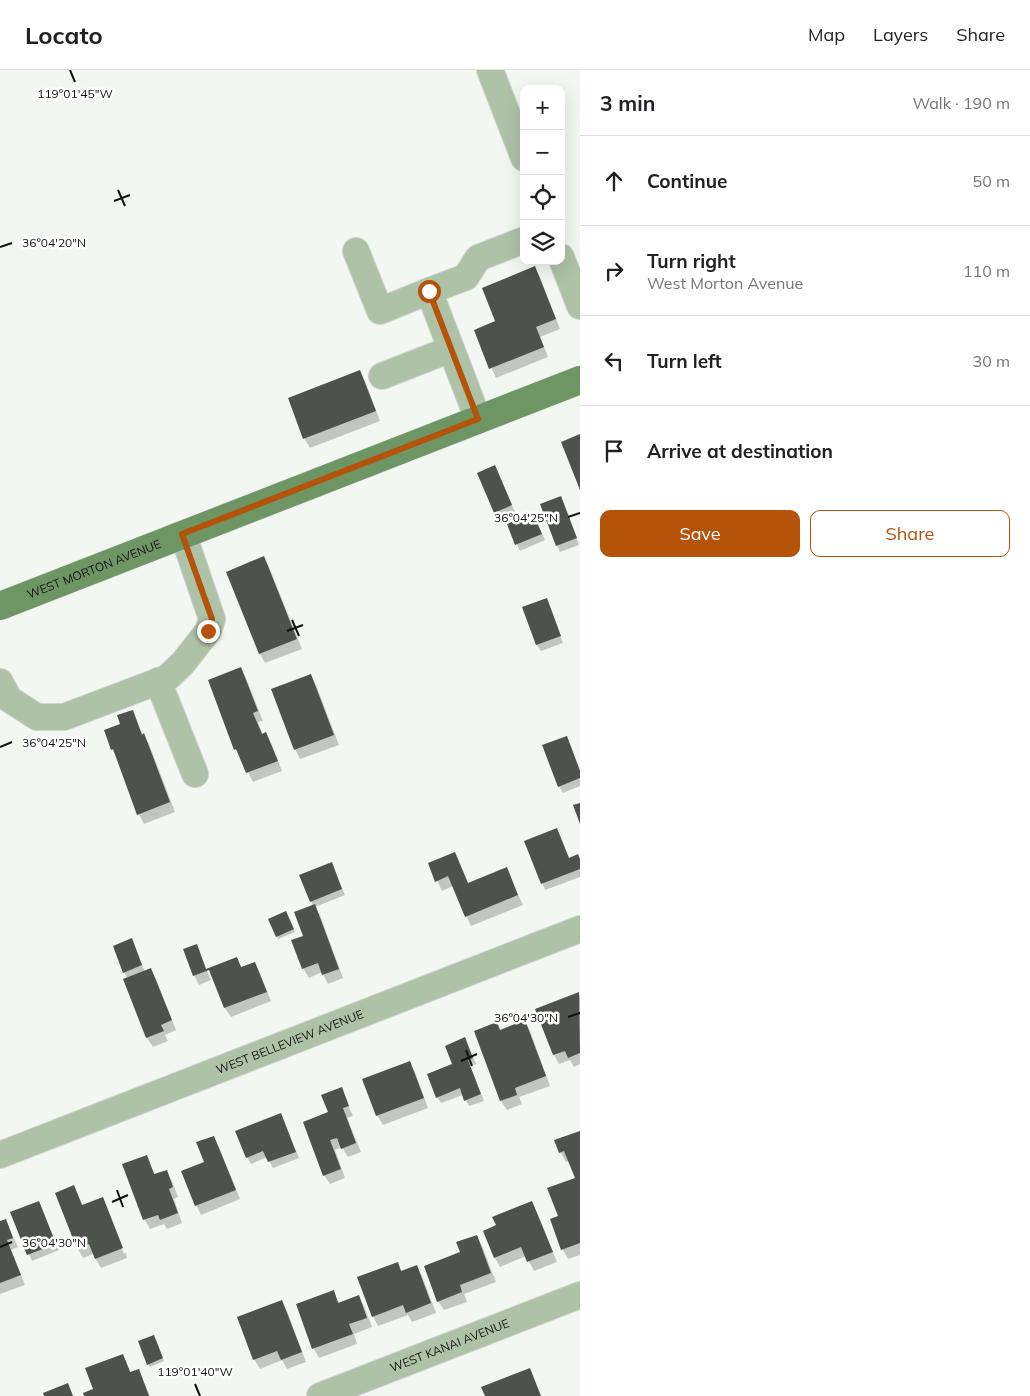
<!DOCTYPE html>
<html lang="en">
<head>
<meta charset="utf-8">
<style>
  :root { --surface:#fff; --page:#f6f6f6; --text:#202124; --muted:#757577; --line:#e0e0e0; --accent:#b45309 }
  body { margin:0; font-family:Mulish,sans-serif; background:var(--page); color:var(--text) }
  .controls { position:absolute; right:15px; top:15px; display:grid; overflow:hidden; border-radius:10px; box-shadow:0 5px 20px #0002 }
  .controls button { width:45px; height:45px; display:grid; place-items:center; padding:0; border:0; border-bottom:1px solid var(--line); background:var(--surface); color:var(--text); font:25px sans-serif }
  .stop { position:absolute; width:15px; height:15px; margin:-11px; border:4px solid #b45309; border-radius:50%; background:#fff }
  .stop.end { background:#b45309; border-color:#fff; box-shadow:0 1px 5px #0008 }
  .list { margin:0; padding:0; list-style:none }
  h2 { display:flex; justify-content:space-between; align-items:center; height:65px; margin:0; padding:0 20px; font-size:21px }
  h2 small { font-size:16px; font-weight:400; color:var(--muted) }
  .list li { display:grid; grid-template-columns:32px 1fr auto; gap:15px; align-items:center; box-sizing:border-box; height:90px; padding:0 20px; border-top:1px solid var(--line) }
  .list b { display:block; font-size:19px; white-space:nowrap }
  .list p { margin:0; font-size:16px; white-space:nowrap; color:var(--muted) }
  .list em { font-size:16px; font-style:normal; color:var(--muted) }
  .actions { display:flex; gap:10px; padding:15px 20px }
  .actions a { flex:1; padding:11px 0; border:1px solid var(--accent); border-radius:10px; text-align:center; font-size:18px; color:var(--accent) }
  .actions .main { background:var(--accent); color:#fff }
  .icon { flex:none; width:28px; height:28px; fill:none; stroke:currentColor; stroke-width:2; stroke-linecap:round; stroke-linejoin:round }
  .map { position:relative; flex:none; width:580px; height:1326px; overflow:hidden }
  header { display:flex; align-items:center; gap:30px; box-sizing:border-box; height:70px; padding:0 25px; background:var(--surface); border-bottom:1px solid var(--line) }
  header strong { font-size:24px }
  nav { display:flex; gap:28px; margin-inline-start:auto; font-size:18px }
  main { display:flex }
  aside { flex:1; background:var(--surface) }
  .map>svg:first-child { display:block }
</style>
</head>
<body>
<header>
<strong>Locato</strong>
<nav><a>Map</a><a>Layers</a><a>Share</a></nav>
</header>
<main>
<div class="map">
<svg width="580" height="1326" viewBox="0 0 580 1326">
  <rect width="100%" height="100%" fill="#f3f7f2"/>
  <!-- shadow -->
  <path fill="#0003" d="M 534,198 L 540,207 L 560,259 L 540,267 L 548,287 L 496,308 L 475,261 L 497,252 Z
    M 360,302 L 365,311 L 380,351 L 310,378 L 304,368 Z
    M 498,403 L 515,442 L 499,448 L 495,442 Z
    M 561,427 L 579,475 L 560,482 L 557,475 Z
    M 533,445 L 545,470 L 520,481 L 508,455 Z
    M 264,488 L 269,497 L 302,579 L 265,593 L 260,584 Z
    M 546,529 L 563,573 L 541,581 L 537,575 Z
    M 241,599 L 246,608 L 263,651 L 258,652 L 263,665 L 266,664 L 271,673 L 282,701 L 253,712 L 236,679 Z
    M 311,606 L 316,615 L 339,675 L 300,689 L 295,679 Z
    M 132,642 L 143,665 L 149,674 L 175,742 L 144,754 L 139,744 L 118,689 L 112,679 L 122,654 Z
    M 570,674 L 580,700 L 580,716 L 563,723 L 559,716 Z
    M 526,772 L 569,789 L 580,790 L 580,807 L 545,820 Z
    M 331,793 L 345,825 L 315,837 L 320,845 L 343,908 L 328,914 L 322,902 L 309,908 L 303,898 L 304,867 L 313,836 L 311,831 Z
    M 429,794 L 468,814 L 506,799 L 523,835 L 471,856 L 453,816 L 442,821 Z
    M 287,845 L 295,862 L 278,869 L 277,866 Z
    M 132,870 L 145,902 L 150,900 L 156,909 L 176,960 L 165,965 L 168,971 L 153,977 L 147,968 L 124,910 L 127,908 L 124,902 Z
    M 196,875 L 211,910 L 199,915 L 194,905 Z
    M 236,889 L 242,898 L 255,893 L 260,903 L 271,931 L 231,947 L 225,938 L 210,899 Z
    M 579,924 L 580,926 L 580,994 L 574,997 L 570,990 L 559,994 L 554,985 Z
    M 525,952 L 530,961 L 550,1016 L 519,1027 L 522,1034 L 507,1040 L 501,1031 L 476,961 L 497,954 L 501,961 Z
    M 465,969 L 476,994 L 470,996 L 484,1031 L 469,1036 L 463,1025 L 441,1033 L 437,1027 Z
    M 409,992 L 415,1002 L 428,1038 L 383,1055 L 377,1045 Z
    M 341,1019 L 353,1046 L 347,1048 L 361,1082 L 348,1087 L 342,1077 L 335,1080 L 345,1108 L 330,1114 L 324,1105 L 329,1043 Z
    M 281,1044 L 299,1088 L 273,1098 L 267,1087 L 251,1094 L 247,1087 Z
    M 580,1062 L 580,1185 L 568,1189 L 563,1180 L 551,1149 L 559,1146 L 576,1109 L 569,1091 L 566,1092 L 560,1082 Z
    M 214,1067 L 219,1077 L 240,1129 L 201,1145 L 196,1135 L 206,1092 Z
    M 146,1086 L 155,1105 L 166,1101 L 172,1111 L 178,1127 L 174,1129 L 182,1153 L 167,1159 L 164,1154 L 150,1159 L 145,1150 L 124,1095 Z
    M 74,1117 L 83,1136 L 103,1129 L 107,1137 L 106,1137 L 124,1184 L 126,1183 L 127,1188 L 101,1198 L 93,1184 L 83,1188 L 78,1179 L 56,1123 Z
    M 39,1132 L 59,1180 L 32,1191 L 11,1143 Z
    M 532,1133 L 537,1142 L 557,1192 L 534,1201 L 526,1186 L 500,1197 L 495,1188 L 497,1156 Z
    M 6,1151 L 18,1177 L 11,1180 L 25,1215 L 0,1224 L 0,1153 Z
    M 477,1166 L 482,1176 L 496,1212 L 464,1224 L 467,1232 L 444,1240 L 438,1231 L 461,1183 Z
    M 397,1193 L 402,1202 L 417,1197 L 422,1206 L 436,1243 L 412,1252 L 408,1245 L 378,1256 L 373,1246 Z
    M 333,1222 L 340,1234 L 358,1227 L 364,1236 L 372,1257 L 354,1264 L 357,1274 L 319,1288 L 314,1279 L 297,1235 Z
    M 282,1232 L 287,1241 L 306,1292 L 287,1299 L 282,1290 L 260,1299 L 254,1289 Z
    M 155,1269 L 164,1291 L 150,1297 L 148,1294 Z
    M 123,1285 L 131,1303 L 139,1301 L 150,1326 L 85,1326 L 95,1320 Z"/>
  <!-- building -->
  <path fill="#4e524d" d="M 535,196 L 556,249 L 536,257 L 544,277 L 489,299 L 474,260 L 495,251 L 482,218 Z
    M 360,300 L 376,341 L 303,369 L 288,328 Z
    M 580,364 L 580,420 L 561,372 Z
    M 495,395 L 512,435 L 494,443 L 477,403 Z
    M 561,426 L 577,468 L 556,476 L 540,434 Z
    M 533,443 L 542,464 L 515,475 L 507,454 Z
    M 264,486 L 297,569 L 259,584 L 226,502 Z
    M 547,528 L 561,566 L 536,575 L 522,537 Z
    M 241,597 L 258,641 L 253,643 L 262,664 L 266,662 L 278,691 L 246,703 L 236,679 L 234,680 L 208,610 Z
    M 311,604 L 334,665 L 294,680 L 271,619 Z
    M 133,640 L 142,665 L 144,663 L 170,732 L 137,745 L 113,679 L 111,680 L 104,660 L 120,654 L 117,645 Z
    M 567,666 L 580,701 L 580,708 L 558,717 L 542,675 Z
    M 580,733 L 580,754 L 573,735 Z
    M 557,758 L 569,788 L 578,784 L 580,789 L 580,799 L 541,814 L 524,771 Z
    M 455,782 L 468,813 L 507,797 L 518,825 L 465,847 L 448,806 L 435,812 L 428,793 Z
    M 332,792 L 342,819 L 310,832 L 299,805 Z
    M 315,834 L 339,899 L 322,905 L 318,893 L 302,899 L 291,870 L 303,866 L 294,842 Z
    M 286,841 L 294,859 L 276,867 L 268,849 Z
    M 132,868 L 142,895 L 123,903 L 113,876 Z
    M 197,874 L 206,899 L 237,887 L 241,897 L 255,892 L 267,922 L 224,938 L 209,900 L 193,906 L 183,879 Z
    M 151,898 L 172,950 L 161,955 L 164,961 L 146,968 L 123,909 Z
    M 579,922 L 580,983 L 568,988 L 565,981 L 553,985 L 535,939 Z
    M 525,950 L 546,1006 L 515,1018 L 517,1025 L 500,1031 L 474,961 L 497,952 L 500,960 Z
    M 465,967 L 473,988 L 468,990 L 481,1024 L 464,1031 L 460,1018 L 436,1028 L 427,1004 L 452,994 L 445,976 Z
    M 410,991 L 424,1028 L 376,1046 L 362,1009 Z
    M 342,1017 L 349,1036 L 343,1038 L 356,1073 L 341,1079 L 337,1068 L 330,1070 L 341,1099 L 323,1106 L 303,1052 L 328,1042 L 321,1025 Z
    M 281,1043 L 296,1082 L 268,1092 L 263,1081 L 246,1088 L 235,1061 Z
    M 580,1061 L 580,1173 L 561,1180 L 550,1149 L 558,1146 L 547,1118 L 575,1108 L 564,1081 L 559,1083 L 554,1070 Z
    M 214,1066 L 236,1120 L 195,1136 L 181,1101 L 204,1092 L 196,1072 Z
    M 147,1085 L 154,1104 L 167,1100 L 173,1117 L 169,1119 L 178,1143 L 160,1150 L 158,1145 L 143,1150 L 122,1094 Z
    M 74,1115 L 82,1135 L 103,1127 L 123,1178 L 95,1189 L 89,1174 L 77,1179 L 55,1123 Z
    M 39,1131 L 56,1174 L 27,1185 L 10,1142 Z
    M 532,1131 L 553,1182 L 527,1192 L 521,1177 L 494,1188 L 483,1161 L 496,1155 L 492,1147 Z
    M 6,1149 L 13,1168 L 7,1170 L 21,1205 L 0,1213 L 0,1151 Z
    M 477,1165 L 491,1203 L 460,1215 L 462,1222 L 437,1232 L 424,1196 L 460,1182 L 456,1172 Z
    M 398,1192 L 401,1201 L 417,1195 L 431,1233 L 406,1243 L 403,1235 L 372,1247 L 357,1207 Z
    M 334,1220 L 338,1233 L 359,1225 L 367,1248 L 349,1254 L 353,1264 L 312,1279 L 296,1234 Z
    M 282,1230 L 302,1282 L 281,1290 L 277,1281 L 253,1290 L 237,1247 Z
    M 154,1265 L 163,1288 L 147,1295 L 138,1271 Z
    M 123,1284 L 130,1302 L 139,1299 L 149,1326 L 84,1326 L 83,1323 L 93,1319 L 85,1298 Z
    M 530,1298 L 541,1326 L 485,1326 L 481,1317 Z
    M 68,1313 L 73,1326 L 44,1326 L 43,1323 Z"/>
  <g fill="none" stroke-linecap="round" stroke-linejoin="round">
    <!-- minor casing -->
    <g stroke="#cfd3ce" stroke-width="28">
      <g id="minor">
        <path d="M 490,0 L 524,88"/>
        <path d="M 356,181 L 380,241 L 429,221"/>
        <path d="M 561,187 L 580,236"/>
        <path d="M 382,306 L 451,279"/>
        <path d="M 478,349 L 429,221 L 466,207 L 478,188 L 524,170"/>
        <path d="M 158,611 L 195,704"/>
        <path d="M 0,612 L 9,629 L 37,647 L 64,647 L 167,608 L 183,593 L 208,561 L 212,549 L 183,464"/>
        <path id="s1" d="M 0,1085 L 580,859"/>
        <path id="s2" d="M 320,1326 L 580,1225"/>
      </g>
    </g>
    <!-- major casing -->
    <g stroke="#cfd3ce" stroke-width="29">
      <g id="major">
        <path id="s3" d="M 0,536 L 580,310"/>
      </g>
    </g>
    <!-- minor -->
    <use href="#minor" stroke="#adc2a7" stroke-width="26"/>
    <!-- major -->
    <use href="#major" stroke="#6e9665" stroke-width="28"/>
  </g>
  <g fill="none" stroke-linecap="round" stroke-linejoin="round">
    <!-- route -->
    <path stroke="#b45309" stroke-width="6" d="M 208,561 L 212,549 L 182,464 L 478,349 L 429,221"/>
  </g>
  <!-- ticks -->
  <path fill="none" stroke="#111311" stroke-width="2" d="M 70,0 L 75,12M 118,120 L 125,136M 114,131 L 130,125M 0,177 L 12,173M 568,447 L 580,443M 292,550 L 299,566M 287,561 L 303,555M 0,677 L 12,672M 568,947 L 580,943M 466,980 L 472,996M 461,991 L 477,984M 117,1120 L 123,1137M 112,1132 L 128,1125M 0,1177 L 12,1172M 195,1314 L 200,1326"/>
  <g text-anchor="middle" stroke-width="5" stroke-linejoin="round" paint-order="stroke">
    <!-- street labels -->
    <g font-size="12" fill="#111311" stroke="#fff">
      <text dy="4" stroke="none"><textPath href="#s3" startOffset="101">WEST MORTON AVENUE</textPath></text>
      <text dy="4" stroke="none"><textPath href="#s1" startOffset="311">WEST BELLEVIEW AVENUE</textPath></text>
      <text dy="4" stroke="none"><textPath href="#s2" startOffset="139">WEST KANAI AVENUE</textPath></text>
    </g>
  </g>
  <g font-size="12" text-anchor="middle" fill="#111311" stroke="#fff" stroke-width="5" stroke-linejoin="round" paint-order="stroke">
    <text x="75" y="28">119°01'45"W</text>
    <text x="54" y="177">36°04'20"N</text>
    <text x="526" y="452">36°04'25"N</text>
    <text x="54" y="677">36°04'25"N</text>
    <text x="526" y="952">36°04'30"N</text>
    <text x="54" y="1177">36°04'30"N</text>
    <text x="195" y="1306">119°01'40"W</text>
  </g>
</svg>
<div class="controls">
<button>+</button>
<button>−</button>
<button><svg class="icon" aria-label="locate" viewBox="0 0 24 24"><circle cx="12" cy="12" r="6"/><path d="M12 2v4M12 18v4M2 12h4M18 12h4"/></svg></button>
<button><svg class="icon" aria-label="layers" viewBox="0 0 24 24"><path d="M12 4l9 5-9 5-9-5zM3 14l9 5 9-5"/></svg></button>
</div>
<div class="stop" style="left:429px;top:221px"></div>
<div class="stop end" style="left:208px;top:561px"></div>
</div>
<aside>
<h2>3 min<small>Walk · 190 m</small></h2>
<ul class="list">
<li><svg class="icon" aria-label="ahead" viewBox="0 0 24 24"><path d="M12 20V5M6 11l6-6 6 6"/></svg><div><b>Continue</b></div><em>50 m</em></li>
<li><svg class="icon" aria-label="right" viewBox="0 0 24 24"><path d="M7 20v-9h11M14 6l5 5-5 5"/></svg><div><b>Turn right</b><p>West Morton Avenue</p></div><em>110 m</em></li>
<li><svg class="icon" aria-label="left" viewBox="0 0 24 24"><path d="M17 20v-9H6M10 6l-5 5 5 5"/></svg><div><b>Turn left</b></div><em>30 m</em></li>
<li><svg class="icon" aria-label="arrive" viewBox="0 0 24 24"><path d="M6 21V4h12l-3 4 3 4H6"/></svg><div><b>Arrive at destination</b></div></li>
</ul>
<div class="actions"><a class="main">Save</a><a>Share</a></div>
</aside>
</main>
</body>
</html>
